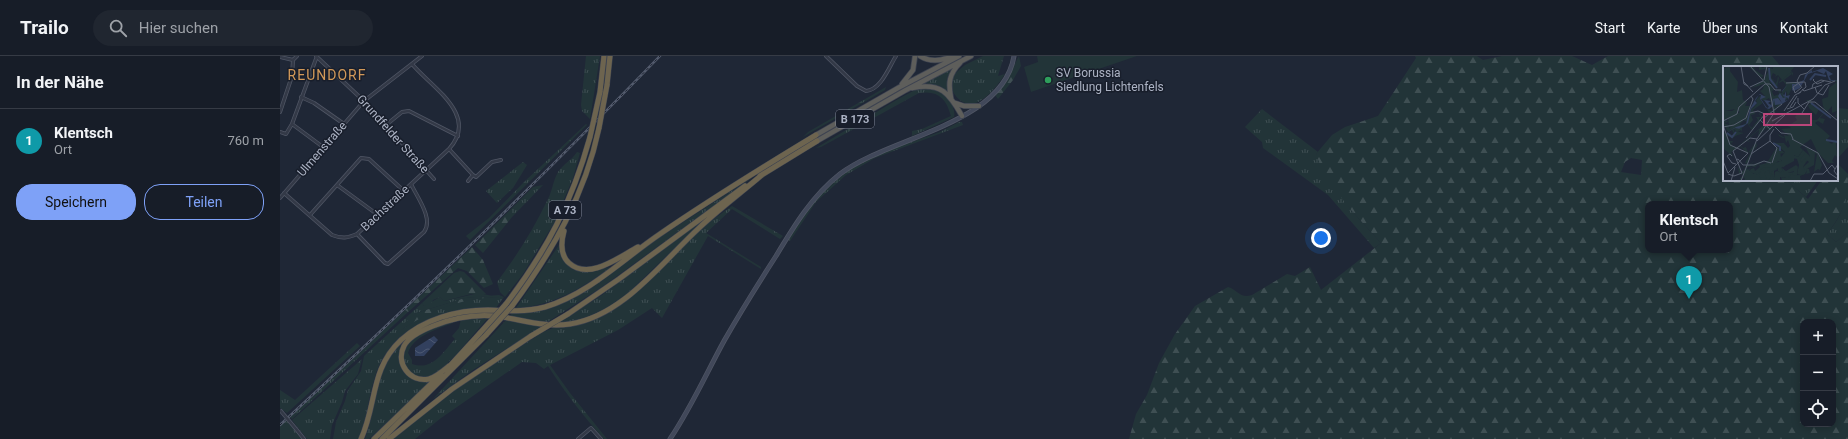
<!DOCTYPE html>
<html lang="de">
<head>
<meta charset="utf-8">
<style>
  :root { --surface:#171d28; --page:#202630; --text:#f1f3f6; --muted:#9ea2a8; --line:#363b45; --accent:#7ea1f7 }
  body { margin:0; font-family:Roboto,sans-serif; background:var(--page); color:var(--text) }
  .controls { position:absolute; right:12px; bottom:12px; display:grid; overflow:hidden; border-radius:8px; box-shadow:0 2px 10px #0003 }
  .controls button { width:36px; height:36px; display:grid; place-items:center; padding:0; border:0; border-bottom:1px solid var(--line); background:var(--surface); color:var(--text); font:20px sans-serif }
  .you { position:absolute; left:1041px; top:182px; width:14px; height:14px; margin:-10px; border:3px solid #fff; border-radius:50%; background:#1a73e8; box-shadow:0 0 0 6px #1a73e833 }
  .badge { display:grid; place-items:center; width:26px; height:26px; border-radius:50%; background:var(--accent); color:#fff; font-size:13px; font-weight:700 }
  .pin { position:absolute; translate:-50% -33px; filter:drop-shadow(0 1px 2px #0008) }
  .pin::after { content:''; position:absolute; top:21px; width:14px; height:12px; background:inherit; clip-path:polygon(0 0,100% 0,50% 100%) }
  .popup { position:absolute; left:1365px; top:145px; width:88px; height:52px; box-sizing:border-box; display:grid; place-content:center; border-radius:8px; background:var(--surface); filter:drop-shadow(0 1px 3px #0005); font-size:13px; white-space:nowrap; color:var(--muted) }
  .popup b { font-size:15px; color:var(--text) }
  .popup::after { content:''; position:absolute; left:50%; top:100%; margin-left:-8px; border:8px solid transparent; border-top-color:var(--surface) }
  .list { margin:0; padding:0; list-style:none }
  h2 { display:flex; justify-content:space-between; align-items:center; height:52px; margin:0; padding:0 16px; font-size:17px }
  h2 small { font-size:13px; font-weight:400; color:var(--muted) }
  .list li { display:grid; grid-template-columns:26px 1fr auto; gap:12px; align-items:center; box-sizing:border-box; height:64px; padding:0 16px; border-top:1px solid var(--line) }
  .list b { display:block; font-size:15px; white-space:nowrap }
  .list p { margin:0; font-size:13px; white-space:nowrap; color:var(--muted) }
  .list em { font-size:13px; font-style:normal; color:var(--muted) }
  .actions { display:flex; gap:8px; padding:12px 16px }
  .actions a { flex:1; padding:9px 0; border:1px solid var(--accent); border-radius:16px; text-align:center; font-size:14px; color:var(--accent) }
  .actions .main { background:var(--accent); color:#111 }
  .icon { flex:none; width:22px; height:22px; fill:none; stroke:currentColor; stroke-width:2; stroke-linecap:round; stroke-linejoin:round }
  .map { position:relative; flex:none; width:1568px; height:383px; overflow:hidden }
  header { display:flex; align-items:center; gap:24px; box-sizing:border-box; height:56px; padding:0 20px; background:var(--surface); border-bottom:1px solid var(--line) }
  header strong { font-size:19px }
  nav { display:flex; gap:22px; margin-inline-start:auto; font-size:14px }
  .search { width:280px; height:36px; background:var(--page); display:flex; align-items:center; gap:10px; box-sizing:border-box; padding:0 14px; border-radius:22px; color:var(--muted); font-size:15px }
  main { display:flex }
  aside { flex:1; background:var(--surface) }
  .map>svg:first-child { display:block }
</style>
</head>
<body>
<header>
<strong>Trailo</strong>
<div class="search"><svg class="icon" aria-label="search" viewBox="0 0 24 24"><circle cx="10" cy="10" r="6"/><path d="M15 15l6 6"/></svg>Hier suchen</div>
<nav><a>Start</a><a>Karte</a><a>Über uns</a><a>Kontakt</a></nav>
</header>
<main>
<aside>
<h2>In der Nähe<small></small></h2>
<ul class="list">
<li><span class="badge" style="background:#0f9aa8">1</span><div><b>Klentsch</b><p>Ort</p></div><em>760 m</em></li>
</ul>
<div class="actions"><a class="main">Speichern</a><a>Teilen</a></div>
</aside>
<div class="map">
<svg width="1568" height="383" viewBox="0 0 1568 383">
  <defs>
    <pattern id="grass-tufts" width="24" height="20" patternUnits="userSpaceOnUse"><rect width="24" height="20" fill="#223438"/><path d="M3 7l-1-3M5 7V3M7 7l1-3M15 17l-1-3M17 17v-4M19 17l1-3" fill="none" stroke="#3f4f53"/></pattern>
    <pattern id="forest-firs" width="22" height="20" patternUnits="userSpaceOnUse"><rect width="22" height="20" fill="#223438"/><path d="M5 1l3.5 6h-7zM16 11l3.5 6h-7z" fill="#3f4f53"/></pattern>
    <pattern id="water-waves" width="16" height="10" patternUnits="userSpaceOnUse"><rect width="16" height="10" fill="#32405e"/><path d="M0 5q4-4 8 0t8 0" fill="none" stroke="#4d5973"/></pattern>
  </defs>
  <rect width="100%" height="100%" fill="#1f2736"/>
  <!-- grass -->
  <path fill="url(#grass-tufts)" d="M 306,0 L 320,0 L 310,63 L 302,55 L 301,49 Z
    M 703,0 L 724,0 L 718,20 L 725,18 C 713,37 689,65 672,34 L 672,20 L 685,9 Z
    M 671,13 L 667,23 L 668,36 L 660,30 L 644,27 Z
    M 606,31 L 605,34 L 523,81 L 528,76 Z
    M 646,31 C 650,32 656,33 659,34 C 668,39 676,52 674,61 L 632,80 L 632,75 L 642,73 L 671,60 C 666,42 658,34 639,37 L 541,91 L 536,92 L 620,42 L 637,33 Z
    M 1557,52 L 1568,53 L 1568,91 L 1557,103 Z
    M 982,53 L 1038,96 L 1036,98 L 1071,154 L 1101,187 L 1094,192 L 1048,139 L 983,92 L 982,86 L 965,71 Z
    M 679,66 L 682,66 L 683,69 L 595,102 L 566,119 L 536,146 L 510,185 L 508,184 L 535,144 L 560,121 L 572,112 L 605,95 L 660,76 Z
    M 306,68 L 307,69 L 190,184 L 186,180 L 209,162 L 244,126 Z
    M 297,96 L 300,97 L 293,122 L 274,167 L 243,218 L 225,241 L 220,236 L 217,226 C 236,201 253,174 267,145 C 272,136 273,125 278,116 C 283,108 292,104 297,96 Z
    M 243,106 L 247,109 L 233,132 L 217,147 L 206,135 Z
    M 476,119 L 322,231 L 266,267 L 230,260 L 232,257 L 272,251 Z
    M 1506,124 L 1538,124 L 1526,141 Z
    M 1568,125 L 1568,176 L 1556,186 L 1547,178 C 1563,158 1564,151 1568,125 Z
    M 263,129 L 234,159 L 232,161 L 232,152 L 253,131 Z
    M 452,150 L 503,180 L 500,183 L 452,153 L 426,177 L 481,211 L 481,213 L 428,180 L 382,262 L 372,252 L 338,274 L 270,309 L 290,337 L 327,383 L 324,383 C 303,360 285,336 268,310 L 264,313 L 256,307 L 242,306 L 161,362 L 135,383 L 111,383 L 185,326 L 263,276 L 273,272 L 293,270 L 308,266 L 322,260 L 341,248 L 428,167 Z
    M 427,161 L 347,238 C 326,254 304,265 278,267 L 322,239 Z
    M 279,189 C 279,196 282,200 286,206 C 298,222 315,214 331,211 C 302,232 273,250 236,252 Z
    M 199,237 L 212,240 L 185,242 L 136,257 L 121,274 C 151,253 187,240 224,241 L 216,252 C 166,252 111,268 95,321 C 88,342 87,363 79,383 L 53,383 L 56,366 L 65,345 L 68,334 L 81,315 L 84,300 L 142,247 L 144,250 L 160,241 L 164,245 Z
    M 125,254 L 128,256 L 12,363 L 10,361 Z
    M 208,262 C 194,277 169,310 153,319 C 132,330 114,302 130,286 C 141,275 159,270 173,265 L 173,267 C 157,273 133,280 128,297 L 132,304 L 132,308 C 153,315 162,297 175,283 L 172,280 L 179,272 L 181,263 Z
    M 227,263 L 262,270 L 193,314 L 153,343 Z
    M 77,287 L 80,290 L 7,357 L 0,352 L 0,334 L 15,344 Z
    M 120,288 L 122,290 L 120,295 L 128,320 L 152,324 L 89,383 L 85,383 C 98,347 92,319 120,288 Z
    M 82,303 L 78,318 L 65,335 L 62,346 L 52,369 L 50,383 L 27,383 L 12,364 Z
    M 6,364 L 22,383 L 0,383 L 0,370 Z"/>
  <!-- forest -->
  <path fill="url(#forest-firs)" fill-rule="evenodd" d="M 739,0 L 741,10 L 733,24 L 718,43 L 715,39 L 725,27 Z
    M 1135,0 L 1197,0 L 1203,4 L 1222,0 L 1292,0 L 1312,9 L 1328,0 L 1492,0 L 1501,11 L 1444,11 L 1444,124 L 1506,124 L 1528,143 L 1542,124 L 1557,124 L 1557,107 L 1568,118 C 1568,145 1563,157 1547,178 L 1556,186 L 1568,176 L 1568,383 L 849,383 L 856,358 L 867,339 L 879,307 L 895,278 L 915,250 L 948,231 C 958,234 960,243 972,239 L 1007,218 L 1015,220 L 1030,211 L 1041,234 L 1101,187 L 1071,154 L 1045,121 L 1036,98 L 1052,79 L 1065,71 L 1098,60 L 1136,2 ZM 1351,102 L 1362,104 L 1361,119 L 1341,116 L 1345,106 ZM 1368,148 L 1450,148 L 1450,194 L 1368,194 ZM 1523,266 L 1553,266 L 1553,368 L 1523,368 Z
    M 232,152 L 232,161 L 203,197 L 195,189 Z
    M 192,191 L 203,204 L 213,228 L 204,232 L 187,215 L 178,212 L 128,256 L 125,254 Z
    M 180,215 L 184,216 L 206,238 L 191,238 L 164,245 L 160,241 L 153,244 L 151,248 L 144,250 L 142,247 L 174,217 Z
    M 219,239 L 224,241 C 187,240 151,254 121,274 L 121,270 L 136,257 L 185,242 Z"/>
  <!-- garden -->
  <path fill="#223438" d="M 757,0 L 857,0 L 751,36 L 744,11 L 758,6 Z"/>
  <!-- water -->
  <path fill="url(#water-waves)" d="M 154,280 L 158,284 L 144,300 L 135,300 L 135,292 Z"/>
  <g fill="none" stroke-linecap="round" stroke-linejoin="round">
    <!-- minor casing -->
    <g stroke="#505665" stroke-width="4">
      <path id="minor" d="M 36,0 L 86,47 L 154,123
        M 546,0 L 577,30 L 586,35 C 601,34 609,11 616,0
        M 0,1 L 13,4
        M 21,41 L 34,47 L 64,68
        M 0,56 L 12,20 L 13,4 L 17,0
        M 12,68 L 43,91
        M 106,69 L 122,56 L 129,55 L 178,80
        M 0,76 L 6,78 L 12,68 L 37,0
        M 169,93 L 193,119 L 188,125
        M 193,119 L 196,121 L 212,106 L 221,104
        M 57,129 L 98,159
        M 4,137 L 52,179 C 62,183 68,182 77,178 L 169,93 C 200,59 151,31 132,8
        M 0,142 L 84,45 L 142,0
        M 30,159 L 81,102 L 89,103 L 124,135
        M 77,178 L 105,207 L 108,208 L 144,176 C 154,163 137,141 131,128
        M 16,373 L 24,383
        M 298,383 L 311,372 L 321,383"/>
    </g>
    <!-- secondary casing -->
    <g stroke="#505665" stroke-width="5">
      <path id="secondary" d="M 390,383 C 411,352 426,318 444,285 C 460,257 478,228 496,200 C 514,170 532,140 560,118 C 608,81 723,69 734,0"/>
    </g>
    <!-- trunk casing -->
    <g stroke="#3d4351" stroke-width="6">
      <path id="trunk" d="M 640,0 C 651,7 661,4 672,1
        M 622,28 L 633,14 L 635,0
        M 632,32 C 661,26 669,37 682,60
        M 671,42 C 668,27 669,18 680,7
        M 675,47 L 684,50 L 699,50
        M 536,79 L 618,32 L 679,0
        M 537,85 L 626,34 L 691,0"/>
    </g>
    <!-- motorway casing -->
    <g stroke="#3d4351" stroke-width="6">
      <path id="motorway" d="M 327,29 L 330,0
        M 320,36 L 324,0
        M 480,120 L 537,85
        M 284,175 C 281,186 280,199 289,207 C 309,225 339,201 358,191
        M 226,248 C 267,194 292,146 310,81
        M 232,250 C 272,196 305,139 319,72
        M 288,258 L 339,223 L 465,130
        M 169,310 C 163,315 156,321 149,323 C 130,327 115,307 124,290 C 129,280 143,274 153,270 C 173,262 193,258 215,260 C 241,263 264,272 290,268 C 343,260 381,207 419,172 C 439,153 462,136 483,118
        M 167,313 L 200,277
        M 81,383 C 97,348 90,313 121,284 C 144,263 177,254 208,254 C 227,255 246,256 265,251 C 309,238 343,203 380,178 C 431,143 483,111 536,79
        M 94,383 L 161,318
        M 102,383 L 206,279
        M 109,383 L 172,333 L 251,280"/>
    </g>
    <!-- minor -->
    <use href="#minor" stroke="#333947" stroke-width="2.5"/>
    <!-- secondary -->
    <use href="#secondary" stroke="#41485a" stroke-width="3.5"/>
    <!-- trunk -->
    <use href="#trunk" stroke="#5e5e5b" stroke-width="4.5"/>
    <!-- motorway -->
    <use href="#motorway" stroke="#6d644f" stroke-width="5"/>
    <!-- rail casing -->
    <g stroke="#545c6e" stroke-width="2.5">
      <path id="rail" d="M 0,369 C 130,249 257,127 380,0"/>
    </g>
    <!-- rail -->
    <use href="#rail" stroke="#181e2b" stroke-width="1" stroke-dasharray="3" stroke-linecap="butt"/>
    <!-- minor-bridge casing -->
    <g stroke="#505665" stroke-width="4" stroke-linecap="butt">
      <path id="minor-bridge" d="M 0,354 L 16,373"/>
    </g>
    <!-- motorway-bridge casing -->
    <g stroke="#3d4351" stroke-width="6" stroke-linecap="butt">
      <path id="motorway-bridge" d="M 319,72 L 327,29
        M 310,81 L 320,36
        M 200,277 L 226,248
        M 206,279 L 232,250
        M 251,280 L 288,258"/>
    </g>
    <!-- minor-bridge -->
    <use href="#minor-bridge" stroke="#333947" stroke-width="2.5"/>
    <!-- motorway-bridge -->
    <use href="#motorway-bridge" stroke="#6d644f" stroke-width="5"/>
  </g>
  <!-- markers -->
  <circle fill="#2e9e5b" stroke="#181e2b" stroke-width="1.5" cx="768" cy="24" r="4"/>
  <g text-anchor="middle" stroke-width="3" stroke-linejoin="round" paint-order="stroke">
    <!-- shield labels -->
    <g fill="#181e2b" stroke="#808696" stroke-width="1">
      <rect x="556" y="54" width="38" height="18" rx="3"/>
      <rect x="269" y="145" width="32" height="18" rx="3"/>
    </g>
    <g font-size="11" font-weight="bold" fill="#acb3c4">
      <text x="575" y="67">B 173</text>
      <text x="285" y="158">A 73</text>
    </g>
    <!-- poi labels -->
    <g font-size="12" fill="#acb3c4" stroke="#181e2b" text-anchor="start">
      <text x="776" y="21">SV Borussia<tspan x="776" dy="14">Siedlung Lichtenfels</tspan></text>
    </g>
    <!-- street labels -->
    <g font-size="12" fill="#acb3c4" stroke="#181e2b">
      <text transform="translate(113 78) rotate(48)" y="4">Grundfelder Straße</text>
      <text transform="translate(42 93) rotate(-49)" y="4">Ulmenstraße</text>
      <text transform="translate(105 152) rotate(-43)" y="4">Bachstraße</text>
    </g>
    <!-- quarter labels -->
    <g font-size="14" letter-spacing="1" fill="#d29959" stroke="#181e2b">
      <text x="47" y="24">REUNDORF</text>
    </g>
  </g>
  <!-- overview -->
  <g transform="translate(1443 10)">
    <rect width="115" height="115" fill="#1f2736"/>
    <path d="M 25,0 L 31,1 L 32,4 L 41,10 L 38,11 L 41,13 L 45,6 L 43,3 L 36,4 L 36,0 L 42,3 L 40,2 L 43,0 L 45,4 L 49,0 L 47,8 L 50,12 L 46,8 L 46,15 L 52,19 L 54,15 L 50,14 L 49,13 L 54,15 L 55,10 L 56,12 L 54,21 L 46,16 L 50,23 L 53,23 L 49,25 L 51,30 L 56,28 L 55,23 L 59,26 L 63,19 L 60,15 L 56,17 L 56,16 L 67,6 L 69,8 L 61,14 L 63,16 L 78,16 L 69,22 L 65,30 L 63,25 L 60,28 L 62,30 L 60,29 L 59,26 L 55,27 L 59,27 L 60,30 L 63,30 L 65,33 L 62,34 L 63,31 L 59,33 L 59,30 L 55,29 L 58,33 L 55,35 L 58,38 L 55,41 L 52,41 L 53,43 L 49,53 L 55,51 L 56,53 L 58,51 L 61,49 L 57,50 L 62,46 L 63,48 L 56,53 L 55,53 L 50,57 L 52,60 L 49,57 L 44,61 L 47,59 L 49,61 L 45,61 L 49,63 L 46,66 L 47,64 L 43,62 L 35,71 L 36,64 L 32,67 L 34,70 L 32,67 L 24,74 L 28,76 L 23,75 L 15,80 L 17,79 L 20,82 L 23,81 L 25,87 L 33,76 L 34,80 L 28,87 L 29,88 L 30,91 L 28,88 L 24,98 L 22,97 L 29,84 L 23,89 L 24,87 L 17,80 L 8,86 L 11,92 L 0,82 L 0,67 L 5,66 L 0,57 L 0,46 L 1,49 L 2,45 L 9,45 L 16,40 L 14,50 L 2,54 L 6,56 L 1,57 L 6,59 L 19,53 L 16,58 L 19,60 L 24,56 L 21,54 L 25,49 L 26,52 L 28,43 L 31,41 L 34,37 L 33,34 L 38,29 L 37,33 L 40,37 L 30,44 L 32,48 L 28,49 L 30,54 L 26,59 L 29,62 L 35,54 L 33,51 L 38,51 L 36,48 L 37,47 L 40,52 L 36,52 L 37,55 L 32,60 L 36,63 L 41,59 L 37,54 L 42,58 L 50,50 L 50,45 L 46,47 L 44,43 L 50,45 L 51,41 L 55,39 L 50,40 L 50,35 L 49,38 L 46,32 L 41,35 L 38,33 L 42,30 L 37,25 L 40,23 L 41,18 L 29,22 L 34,18 L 34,16 L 33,13 L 34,17 L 41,15 ZM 24,57 L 29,64 L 28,66 L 32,60 L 36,63 L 14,81 L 10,80 L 7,76 L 9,77 L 10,75 L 7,75 L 4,70 L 9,71 L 10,71 L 11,70 L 4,67 L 9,64 L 12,70 L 21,67 L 15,66 L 18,64 L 19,66 L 19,61 L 12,68 L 11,63 L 6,64 L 6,61 L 19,61 ZM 54,81 L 62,87 L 56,88 L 59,97 L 55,95 L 50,101 L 63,98 L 61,101 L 52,101 L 51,103 L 57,102 L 51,105 L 52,112 L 52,106 L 54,105 L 58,106 L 60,103 L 63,105 L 64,112 L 57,111 L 57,115 L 52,115 L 49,110 L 49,115 L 36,115 L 33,108 L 29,107 L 29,110 L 20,112 L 23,115 L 20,112 L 17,115 L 17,112 L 21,110 L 21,107 L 27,102 L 28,101 L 29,101 L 27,102 L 26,106 L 28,103 L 31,102 L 32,105 L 37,101 L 36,99 L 44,97 L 41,95 L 31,101 L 26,99 L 32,94 L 27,99 L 41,95 L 45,95 ZM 80,84 L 87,90 L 80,101 L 86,103 L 87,107 L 83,108 L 84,104 L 82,108 L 77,110 L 78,115 L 62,115 L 65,112 L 65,107 L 71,106 L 71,109 L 78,109 L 74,108 L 76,99 L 74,93 L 69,92 L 72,89 L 75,91 Z" fill="#223438" fill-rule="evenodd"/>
    <path d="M 4,0 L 7,0 L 7,5 L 15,16 L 14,26 L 19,24 L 20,34 L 24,36 L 22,40 L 27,40 L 22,53 L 15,60 L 19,61 L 24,57 L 12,68 L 16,66 L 20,68 L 16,67 L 10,72 L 7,71 L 4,67 L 10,71 L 13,65 L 11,63 L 3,65 L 14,56 L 6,59 L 5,53 L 17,46 L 12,43 L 2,45 L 1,51 L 0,47 L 0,1 L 1,3 ZM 49,0 L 72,0 L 68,5 L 70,7 L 70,10 L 68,6 L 59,14 L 55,9 L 52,11 L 53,9 L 50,7 L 48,11 L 55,21 L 51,20 L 44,11 L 42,14 L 43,11 L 44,10 L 48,14 L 47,2 L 50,3 ZM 105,14 L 115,14 L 115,51 L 112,51 L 114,45 L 109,47 L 109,40 L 103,47 L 100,40 L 99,33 L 105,31 L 106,22 L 114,16 ZM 83,34 L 87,34 L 90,40 L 101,45 L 102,49 L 106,49 L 111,53 L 102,49 L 101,47 L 97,52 L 102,53 L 100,58 L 95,55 L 92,57 L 107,70 L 104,73 L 106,76 L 109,78 L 110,76 L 115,76 L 113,77 L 114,91 L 112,89 L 109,95 L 111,97 L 105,97 L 95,87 L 99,99 L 97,104 L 100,106 L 95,103 L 91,106 L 94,88 L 92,87 L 91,99 L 82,104 L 80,101 L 86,96 L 83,94 L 83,97 L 82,92 L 79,97 L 77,94 L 82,87 L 86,91 L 84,93 L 87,90 L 83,82 L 81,83 L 83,81 L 95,87 L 88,73 L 77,81 L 80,84 L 75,91 L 71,89 L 71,95 L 58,102 L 61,103 L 61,106 L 60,103 L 58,107 L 55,105 L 55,102 L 48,106 L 52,115 L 49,115 L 49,109 L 46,115 L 41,114 L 45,114 L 48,111 L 46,104 L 41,107 L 44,113 L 37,111 L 37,108 L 36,111 L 39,115 L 22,115 L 21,109 L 16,108 L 15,101 L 18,104 L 17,107 L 21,104 L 28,87 L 24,99 L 33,99 L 32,102 L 31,99 L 23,102 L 31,108 L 32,106 L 36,102 L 32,106 L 34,109 L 43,102 L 48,102 L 40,101 L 35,108 L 39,100 L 47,97 L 49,101 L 52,97 L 59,95 L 56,92 L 56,88 L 57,86 L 58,91 L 62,86 L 51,77 L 61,77 L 65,82 L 67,80 L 73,84 L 67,80 L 65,74 L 63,77 L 62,72 L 60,72 L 56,70 L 55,68 L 62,72 L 61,69 L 66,70 L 58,63 L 68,62 L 65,60 L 74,54 L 72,51 L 75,47 L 85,47 L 88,54 L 94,54 L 101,46 L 96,43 L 93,49 L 86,42 L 85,39 L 88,38 ZM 73,99 L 75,101 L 74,109 L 80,108 L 82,104 L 82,108 L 75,110 L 66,108 L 69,108 L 71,105 L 65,107 L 68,110 L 68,113 L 66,110 L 65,115 L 59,115 L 58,111 L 63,112 L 63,105 Z" fill="#223438"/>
    <path d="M 100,2 L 110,8 L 106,10 L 108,14 L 115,14 L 109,15 L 106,14 L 103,5 L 101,8 L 94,5 L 85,8 L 77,22 L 71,25 L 69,24 L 69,18 L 65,18 L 59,26 L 61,30 L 63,25 L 63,30 L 67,29 L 65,34 L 59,38 L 52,39 L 51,33 L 50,40 L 46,43 L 43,42 L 38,34 L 37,33 L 38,29 L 36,29 L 32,35 L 34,37 L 28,43 L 25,57 L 20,61 L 16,62 L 18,63 L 12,62 L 0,69 L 13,61 L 23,58 L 27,43 L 33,32 L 37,28 L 43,31 L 38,33 L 44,42 L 46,41 L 41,34 L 48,35 L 45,37 L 48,39 L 50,33 L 55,32 L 59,37 L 55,30 L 57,27 L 60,32 L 63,31 L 62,35 L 65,34 L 65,32 L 60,30 L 59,25 L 65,18 L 72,18 L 81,14 L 82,9 L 89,4 L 89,6 Z" fill="#32405e"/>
    <path fill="none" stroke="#32405e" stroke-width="2" d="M 46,2 L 47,13 L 54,22M 87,14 L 92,8 L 103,10M 88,37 L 108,52M 4,67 L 9,71 L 13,66M 103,74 L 115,76M 50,77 L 57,81 L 57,85"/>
    <path fill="none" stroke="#575f6f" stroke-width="1" d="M 18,0 L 21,18 L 25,20M 77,9 L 84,7 L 92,0M 77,9 L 74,15 L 79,22M 91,13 L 90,14 L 94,18 L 101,15M 41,14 L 44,0M 21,16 L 30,26M 63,17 L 82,16 L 83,21 L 75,28M 76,17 L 70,21 L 72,27 L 78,22M 27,21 L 40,15M 92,21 L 94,27 L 100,29 L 106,19M 89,22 L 90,18 L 98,14 L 108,16M 79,23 L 81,25 L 99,19M 75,32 L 75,37 L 81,43M 86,36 L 92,36 L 115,55M 67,41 L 74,30M 64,43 L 70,41 L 73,36M 61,45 L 72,29 L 78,26M 27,47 L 35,45 L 42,48M 79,47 L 86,36M 41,52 L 59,38M 37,54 L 47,63M 0,55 L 14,48 L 16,41 L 42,18 L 47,18 L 52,24 L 58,24M 49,55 L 90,33 L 102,19 L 112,15M 0,59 L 7,79 L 25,87M 0,61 L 11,59 L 23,52 L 30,33 L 28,30M 52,61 L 58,67 L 68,68 L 70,73M 23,72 L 42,48M 69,73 L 95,87 L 106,107 L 115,113M 34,75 L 62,49 L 60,47M 28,88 L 47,75M 9,90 L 7,88 L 4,90 L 9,97 L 13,98M 13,94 L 15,93 L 20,99 L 31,99 L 41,95 L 48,97M 0,95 L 5,107M 49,97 L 54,82 L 47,75 L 47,69 L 51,63M 115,98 L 111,105 L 115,110M 5,107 L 25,87M 19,107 L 10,85 L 27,72 L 34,73M 5,108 L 11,110 L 19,107M 8,115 L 12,101M 18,115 L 34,73 L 51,47 L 46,21 L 27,0M 87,115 L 91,108 L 100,108 L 109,99 L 112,103"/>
    <path fill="#bb467a" fill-opacity="0.15" stroke="#bb467a" stroke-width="2" d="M 41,48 L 88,48 L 88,59 L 41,59 Z"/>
    <rect width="115" height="115" fill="none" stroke="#acb3c4" stroke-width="2"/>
  </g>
</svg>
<div class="controls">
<button>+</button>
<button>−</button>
<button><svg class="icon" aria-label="locate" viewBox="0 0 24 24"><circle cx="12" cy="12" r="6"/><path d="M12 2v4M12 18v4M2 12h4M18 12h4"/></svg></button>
</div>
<div class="you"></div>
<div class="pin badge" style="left:1409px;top:243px;background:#0f9aa8">1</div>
<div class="popup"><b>Klentsch</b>Ort</div>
</div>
</main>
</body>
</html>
